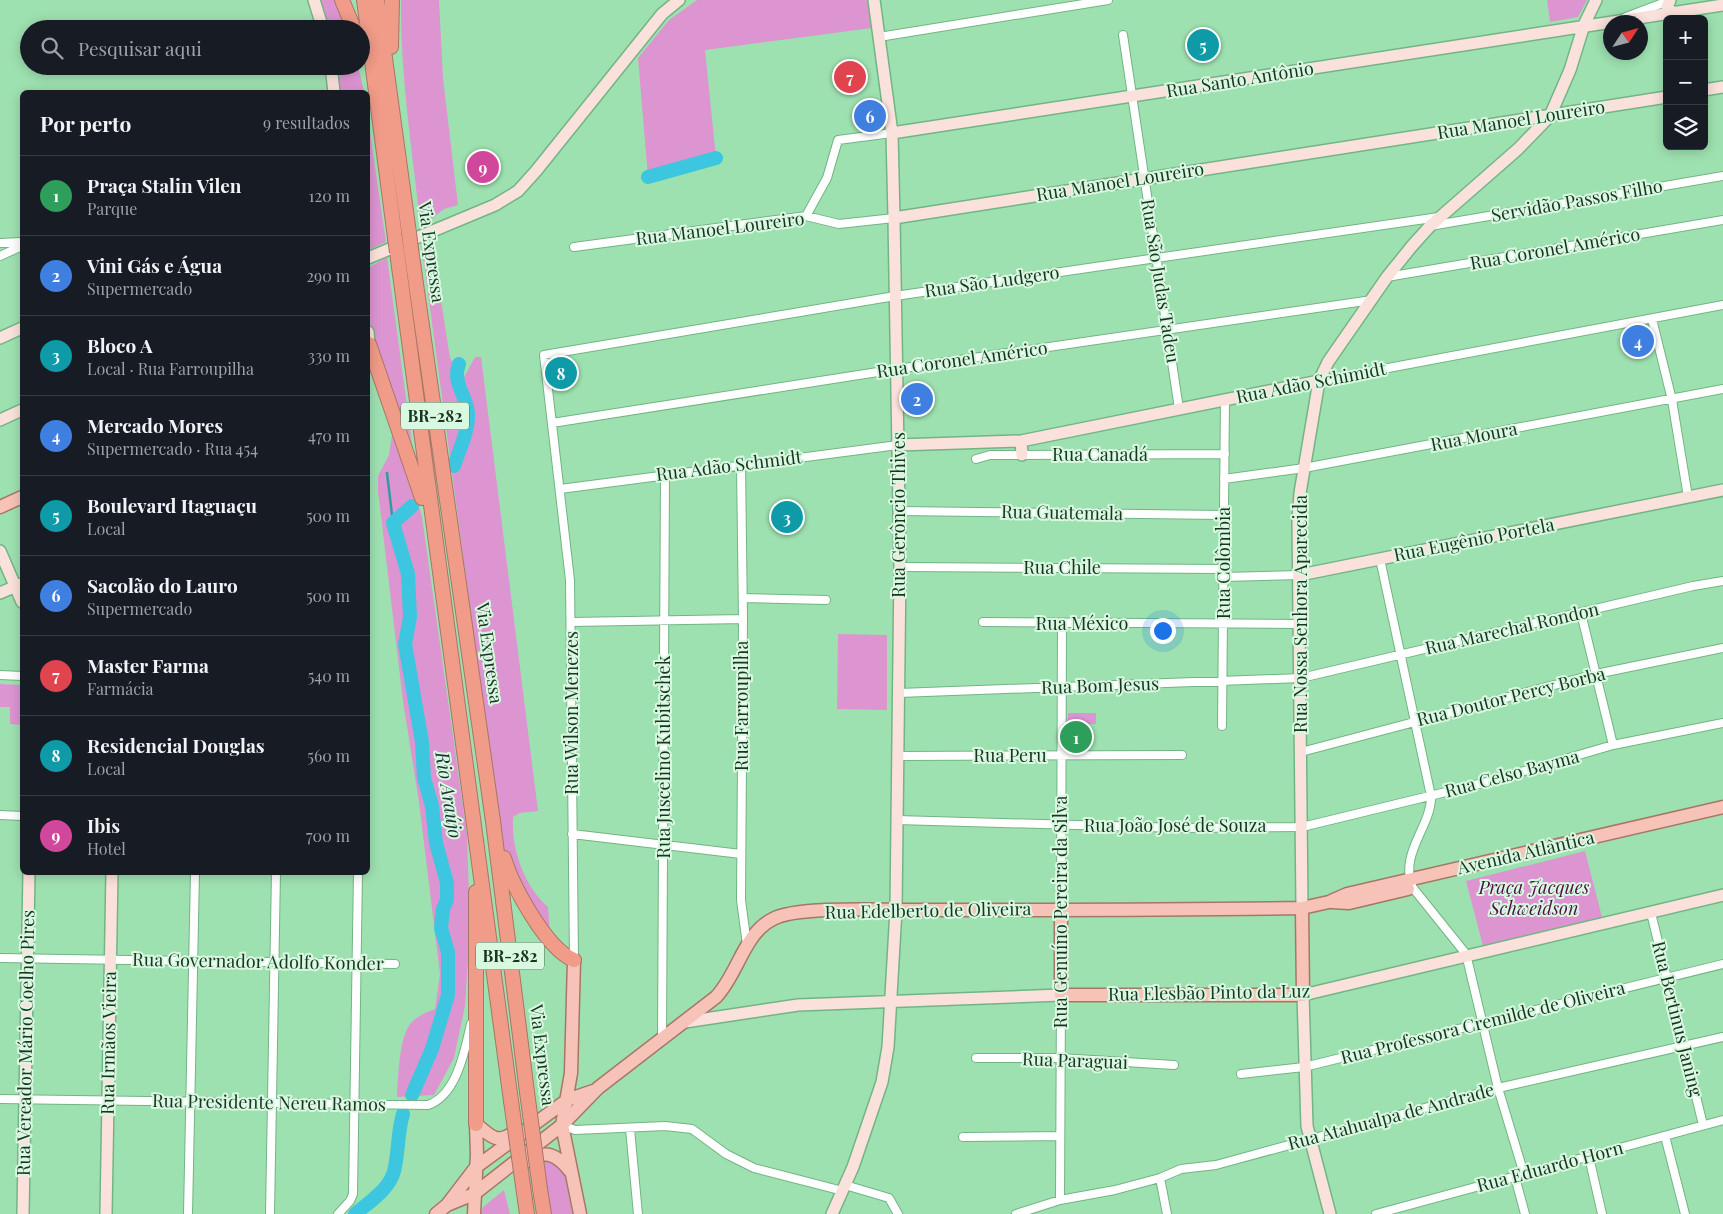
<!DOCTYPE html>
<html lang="pt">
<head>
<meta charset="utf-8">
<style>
  :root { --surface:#171b24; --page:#242831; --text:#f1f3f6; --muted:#9ea1a6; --line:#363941; --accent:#b45309 }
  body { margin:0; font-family:"Playfair Display",serif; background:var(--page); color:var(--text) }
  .controls { position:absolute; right:15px; top:15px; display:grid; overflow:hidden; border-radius:8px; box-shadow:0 2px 12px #0003 }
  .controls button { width:45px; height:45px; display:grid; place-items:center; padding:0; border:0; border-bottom:1px solid var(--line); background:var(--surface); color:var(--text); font:25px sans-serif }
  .compass { position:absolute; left:1603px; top:15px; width:45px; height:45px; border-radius:50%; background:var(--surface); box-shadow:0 2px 12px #0003; rotate:54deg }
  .you { position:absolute; left:1162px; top:630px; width:18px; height:18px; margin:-12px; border:4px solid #fff; border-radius:50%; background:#1a73e8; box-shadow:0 0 0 8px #1a73e833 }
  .badge { display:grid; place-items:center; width:32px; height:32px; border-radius:50%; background:var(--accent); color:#fff; font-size:16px; font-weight:700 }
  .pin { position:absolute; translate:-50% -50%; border:2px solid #fff; box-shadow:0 1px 5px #0006 }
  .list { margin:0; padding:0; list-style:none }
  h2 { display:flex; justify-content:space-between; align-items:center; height:65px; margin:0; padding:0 20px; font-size:21px }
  h2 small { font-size:16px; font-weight:400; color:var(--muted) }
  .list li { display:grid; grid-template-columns:32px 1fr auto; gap:15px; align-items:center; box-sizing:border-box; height:80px; padding:0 20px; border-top:1px solid var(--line) }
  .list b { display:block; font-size:19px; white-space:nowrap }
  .list p { margin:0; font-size:16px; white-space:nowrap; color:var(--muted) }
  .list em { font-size:16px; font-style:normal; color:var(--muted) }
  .icon { flex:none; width:28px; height:28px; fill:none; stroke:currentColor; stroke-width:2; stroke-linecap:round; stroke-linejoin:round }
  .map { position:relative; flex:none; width:1723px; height:1214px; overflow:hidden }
  .search { position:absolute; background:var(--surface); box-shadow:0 2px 12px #0003; left:20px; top:20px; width:350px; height:55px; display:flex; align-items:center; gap:12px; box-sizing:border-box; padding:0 18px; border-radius:28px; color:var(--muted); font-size:19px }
  .panel { position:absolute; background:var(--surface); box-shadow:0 2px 12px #0003; left:20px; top:90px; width:350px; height:785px; border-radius:8px }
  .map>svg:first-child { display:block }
</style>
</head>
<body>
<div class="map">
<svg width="1723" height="1214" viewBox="0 0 1723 1214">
  <rect width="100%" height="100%" fill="#9ee1b0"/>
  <!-- green -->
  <path fill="#dc95d1" d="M 320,0 L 337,0 L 349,29 L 329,29 Z
    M 401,0 L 439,0 L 443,78 L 458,205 L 444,209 L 424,225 L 420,222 C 412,149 400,74 401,0 Z
    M 697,0 L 865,0 L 869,1 L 872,28 L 705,50 L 716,158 L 648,177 L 638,58 L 669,20 Z
    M 1547,0 L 1587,0 L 1578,17 L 1550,22 Z
    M 337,66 L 358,66 L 364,92 L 340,92 Z
    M 368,119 L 386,242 L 368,250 Z
    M 421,240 L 433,249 L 450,358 L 463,379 L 475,357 L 481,357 L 538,811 L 520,813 L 513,817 C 511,849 524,886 548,907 L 550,934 L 509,866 L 501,841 Z
    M 387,257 L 412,443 L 371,343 L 368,268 Z
    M 392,435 L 415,492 L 422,517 L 467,835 L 468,865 L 470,931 L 465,1006 L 454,1058 L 434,1095 L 397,1097 C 398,1079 399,1036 411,1023 C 417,1016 427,1012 435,1009 L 440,974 L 419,802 L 403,701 L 378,491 L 378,476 L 389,455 Z
    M 838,634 L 887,635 L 887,710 L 837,709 Z
    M 0,684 L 22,685 L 22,725 L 10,724 L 10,707 L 0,707 Z
    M 1068,713 L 1096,713 L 1096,724 L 1086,724 L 1085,750 L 1067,750 Z
    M 1585,851 L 1602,917 L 1483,946 L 1466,881 Z
    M 542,1159 L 556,1164 L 564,1171 L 572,1214 L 551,1214 Z
    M 504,1190 L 510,1214 L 481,1214 L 483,1207 Z"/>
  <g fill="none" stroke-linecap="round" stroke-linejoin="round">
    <!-- stream -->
    <path stroke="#329aa6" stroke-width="2.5" d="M 387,473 L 393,523"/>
    <!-- river -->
    <path stroke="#3dc6df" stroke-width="14" d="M 648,177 L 716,158
      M 454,466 C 459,450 469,431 468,413 C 466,394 452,383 459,364
      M 412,506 L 393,523 L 408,574 L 410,617 L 405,644 L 422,742 L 424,778 L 432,806 L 436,843 L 447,883 L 447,900 L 443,909 L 441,928 L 448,952 L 448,995 L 432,1049 L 412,1095
      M 355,1214 C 368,1203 390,1189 394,1171 C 399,1152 397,1134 403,1114"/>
    <!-- street casing -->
    <g stroke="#73b485" stroke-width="10">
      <path id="street" d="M 1626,17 L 1671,0
        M 1123,35 L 1179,409
        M 879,37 L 1108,0
        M 806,216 L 827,178 L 838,140 L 892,133
        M 1430,226 L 1723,176
        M 0,243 L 22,242
        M 574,247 L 806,216 L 839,224 L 894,218
        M 0,256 L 22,246
        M 1387,277 L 1723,220
        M 1652,319 L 1672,400 L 1688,497
        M 1319,381 L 1723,305
        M 552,423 L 897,369 L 1372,300
        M 976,459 L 990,455 L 1225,454
        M 741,464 L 743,619 L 741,900 L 747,945
        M 1224,479 L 1304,468 L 1723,389
        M 560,489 L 898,445
        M 899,511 L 1224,515
        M 1380,559 L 1431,796 C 1432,826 1398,854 1413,888 L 1466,954 L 1498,1088 L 1524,1174
        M 900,567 L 1224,569
        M 1224,577 L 1300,575
        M 743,598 L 826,600
        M 1581,613 L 1613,745
        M 572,622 L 743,619
        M 983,622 L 1300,624
        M 0,675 L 22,676
        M 899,693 L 1301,678 L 1693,586 L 1723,581
        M 1222,726 L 1225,399
        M 1301,752 L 1596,674 L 1723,648
        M 898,756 L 1182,755
        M 0,815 L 22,816
        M 897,820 L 1180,828 L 1302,827 L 1483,783 L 1613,745 L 1723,723
        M 572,834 L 741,854
        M 1061,910 L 1062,624
        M 1651,913 L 1703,1125
        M 0,958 L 395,964
        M 574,960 L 570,580 L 544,355 L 895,296 L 1439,217
        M 662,1040 L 665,474
        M 976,1058 L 1060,1058 L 1174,1065
        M 1241,1074 L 1304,1067 L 1723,964
        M 0,1099 L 428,1105 C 457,1095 465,1050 471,1024
        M 562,1125 L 575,1130 L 665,1126 L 692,1129 L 726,1154 L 754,1168 L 843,1191
        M 630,1129 L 638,1214
        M 1665,1136 L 1685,1214
        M 963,1137 L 1060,1136
        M 1589,1157 L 1602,1214
        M 1515,1177 L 1525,1214
        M 1160,1178 L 1167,1214
        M 845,1185 L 889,1198 L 898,1214
        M 1060,1200 L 1061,995
        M 188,1214 L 195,872
        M 270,1214 L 276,872
        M 338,1214 L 350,1201 L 353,1194 L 358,872
        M 1016,1214 L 1060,1200 L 1115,1190 L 1160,1178 L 1181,1169 L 1216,1165 L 1498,1088 L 1723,1037
        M 1376,1214 L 1723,1120"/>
    </g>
    <!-- secondary casing -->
    <g stroke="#73b485" stroke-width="14">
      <path id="secondary" d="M 314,0 L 323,29
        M 1670,0 L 1667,7 L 1673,13
        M 331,66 L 334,92
        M 1704,90 L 1723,87
        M 892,133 L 1723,5
        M 894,218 L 1667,97
        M 368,258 L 495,205 L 518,191 L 536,171 L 662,14 L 679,0
        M 368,332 L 369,344
        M 0,338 L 22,328
        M 0,420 L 22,410
        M 1021,441 L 1022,455
        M 898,445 L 1021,441 L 1319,381
        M 0,551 L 22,602
        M 1300,575 L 1723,490
        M 0,593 L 21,584
        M 1302,908 L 1298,520 L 1300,493 L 1319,381 L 1328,362 L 1387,277 L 1412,246 L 1430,226 L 1518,149 L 1550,116 L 1570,70 L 1584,25 L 1596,0
        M 685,1022 L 798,1005 L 1061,995
        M 23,1214 L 29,872
        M 106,1214 L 112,872
        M 832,1214 L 853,1167 L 882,1082 L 888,1047 L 896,910 L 900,567 L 894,218 L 892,133 L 874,0
        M 1330,1214 L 1307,1126 L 1303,995 L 1723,895"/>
    </g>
    <!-- primary casing -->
    <g stroke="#a57765" stroke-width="15">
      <path id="primary" d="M 0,507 L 22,497
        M 1332,902 L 1349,903 L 1408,889
        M 1061,910 L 1061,995 L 1303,995 L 1302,908
        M 574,960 L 571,1073 L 562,1125 L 580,1214
        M 476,1124 C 491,1136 496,1145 514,1132
        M 529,1161 C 546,1148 558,1156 570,1171
        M 447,1205 L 474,1194 L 562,1125 L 598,1088 L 716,997 C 738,974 744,933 773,919 C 796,906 882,910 912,910 C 1042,910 1172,910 1302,908 L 1329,902 L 1347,894 L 1723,807
        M 436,1214 L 447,1205 L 476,1167 L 567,1100 L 593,1091
        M 474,1214 L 477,1154 L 476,1124"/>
    </g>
    <!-- highway casing -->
    <g stroke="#a57765" stroke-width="16">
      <path id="highway" d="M 342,0 L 354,29
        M 364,0 L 395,238
        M 377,0 L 409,233
        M 391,47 L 392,0
        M 411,249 L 493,821 L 527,1092
        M 397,252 L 511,1101
        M 369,344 L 422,498
        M 504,858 C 512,885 546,949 574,960
        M 476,892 L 476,1124
        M 540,1189 L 544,1214
        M 525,1200 L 527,1214"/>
    </g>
    <!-- street -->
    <use href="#street" stroke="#fff" stroke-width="8"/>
    <!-- secondary -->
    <use href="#secondary" stroke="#fbe1dc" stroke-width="11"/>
    <!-- primary -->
    <use href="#primary" stroke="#f7c3b8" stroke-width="12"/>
    <!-- highway -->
    <use href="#highway" stroke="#f19b89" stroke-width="14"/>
    <!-- highway-bridge casing -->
    <g stroke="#a57765" stroke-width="16" stroke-linecap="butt">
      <path id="highway-bridge" d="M 409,233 L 411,249
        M 395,238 L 397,252
        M 527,1092 L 540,1189
        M 511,1101 L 525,1200"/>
    </g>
    <!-- highway-bridge -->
    <use href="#highway-bridge" stroke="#f19b89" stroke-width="14"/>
  </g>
  <g text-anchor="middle" stroke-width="4" stroke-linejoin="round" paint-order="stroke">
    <!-- shield labels -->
    <g fill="#d8f9e0" stroke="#526f5b" stroke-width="1">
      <rect x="401" y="402.5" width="68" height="27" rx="4"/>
      <rect x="476" y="942.5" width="68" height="27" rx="4"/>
    </g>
    <g font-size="16" font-weight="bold" fill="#193422">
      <text x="435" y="422">BR-282</text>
      <text x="510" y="962">BR-282</text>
    </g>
    <!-- street labels -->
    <g font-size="18" fill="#193422" stroke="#d8f9e0">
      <text transform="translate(1240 80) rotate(-9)" y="6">Rua Santo Antônio</text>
      <text transform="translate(1521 120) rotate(-9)" y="6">Rua Manoel Loureiro</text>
      <text transform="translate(1120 182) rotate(-9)" y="6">Rua Manoel Loureiro</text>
      <text transform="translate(1577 201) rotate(-10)" y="6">Servidão Passos Filho</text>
      <text transform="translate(720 229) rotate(-7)" y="6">Rua Manoel Loureiro</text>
      <text transform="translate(1555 249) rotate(-10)" y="6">Rua Coronel Américo</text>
      <text transform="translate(431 252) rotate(82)" y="6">Via Expressa</text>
      <text transform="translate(1160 281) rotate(81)" y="6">Rua São Judas Tadeu</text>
      <text transform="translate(992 282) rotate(-8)" y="6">Rua São Ludgero</text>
      <text transform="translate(962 360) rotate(-8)" y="6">Rua Coronel Américo</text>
      <text transform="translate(1311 383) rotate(-11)" y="6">Rua Adão Schimidt</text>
      <text transform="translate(1474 437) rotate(-11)" y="6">Rua Moura</text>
      <text x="1100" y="461">Rua Canadá</text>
      <text transform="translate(729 466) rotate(-7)" y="6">Rua Adão Schmidt</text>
      <text transform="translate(1062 513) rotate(1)" y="6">Rua Guatemala</text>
      <text transform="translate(899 515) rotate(-90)" y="6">Rua Gerôncio Thives</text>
      <text transform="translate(1474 540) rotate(-11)" y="6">Rua Eugênio Portela</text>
      <text transform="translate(1224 563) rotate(-90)" y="6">Rua Colômbia</text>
      <text x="1062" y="574">Rua Chile</text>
      <text transform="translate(1301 614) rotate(-90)" y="6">Rua Nossa Senhora Aparecida</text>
      <text x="1082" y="630">Rua México</text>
      <text transform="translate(1512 629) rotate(-13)" y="6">Rua Marechal Rondon</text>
      <text transform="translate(489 653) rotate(82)" y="6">Via Expressa</text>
      <text transform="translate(1100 686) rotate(-2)" y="6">Rua Bom Jesus</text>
      <text transform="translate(1511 697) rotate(-14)" y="6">Rua Doutor Percy Borba</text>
      <text transform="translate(742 706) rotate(-90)" y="6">Rua Farroupilha</text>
      <text transform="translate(572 713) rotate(-90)" y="6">Rua Wilson Menezes</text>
      <text x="1010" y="762">Rua Peru</text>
      <text transform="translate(664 757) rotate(-90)" y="6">Rua Juscelino Kubitschek</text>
      <text transform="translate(1512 774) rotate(-15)" y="6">Rua Celso Bayma</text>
      <text x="1175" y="832">Rua João José de Souza</text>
      <text transform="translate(1526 853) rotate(-13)" y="6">Avenida Atlântica</text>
      <text transform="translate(928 911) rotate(-1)" y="6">Rua Edelberto de Oliveira</text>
      <text transform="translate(1061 912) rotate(-90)" y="6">Rua Genuíno Pereira da Silva</text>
      <text transform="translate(258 962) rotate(1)" y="6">Rua Governador Adolfo Konder</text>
      <text transform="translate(1209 993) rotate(-1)" y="6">Rua Elesbão Pinto da Luz</text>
      <text transform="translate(1677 1019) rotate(76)" y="6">Rua Bertinus Janing</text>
      <text transform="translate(1483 1023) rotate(-14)" y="6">Rua Professora Cremilde de Oliveira</text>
      <text transform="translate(26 1043) rotate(-89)" y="6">Rua Vereador Mário Coelho Pires</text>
      <text transform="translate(109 1043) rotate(-89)" y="6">Rua Irmãos Vieira</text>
      <text transform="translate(542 1055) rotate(83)" y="6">Via Expressa</text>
      <text transform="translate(1075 1061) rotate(2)" y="6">Rua Paraguai</text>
      <text transform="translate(269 1103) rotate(1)" y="6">Rua Presidente Nereu Ramos</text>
      <text transform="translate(1391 1117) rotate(-15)" y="6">Rua Atahualpa de Andrade</text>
      <text transform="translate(1550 1167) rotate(-15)" y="6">Rua Eduardo Horn</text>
    </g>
    <!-- park labels -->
    <g font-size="18" font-style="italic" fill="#4f0d49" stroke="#d8f9e0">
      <text x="1534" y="894">Praça Jacques<tspan x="1534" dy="21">Schweidson</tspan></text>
    </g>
    <!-- water labels -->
    <g font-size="19" font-style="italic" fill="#1a3136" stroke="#d8f9e0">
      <text transform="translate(449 795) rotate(81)" y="7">Rio Araújo</text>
    </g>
  </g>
</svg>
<div class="controls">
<button>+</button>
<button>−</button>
<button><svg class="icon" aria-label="layers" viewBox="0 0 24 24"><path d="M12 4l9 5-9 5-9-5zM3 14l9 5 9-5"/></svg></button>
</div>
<svg class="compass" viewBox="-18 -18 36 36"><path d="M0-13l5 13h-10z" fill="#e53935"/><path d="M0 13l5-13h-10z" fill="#9ea1a6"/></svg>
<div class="you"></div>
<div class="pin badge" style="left:1076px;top:737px;background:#2e9e5b">1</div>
<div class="pin badge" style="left:917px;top:399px;background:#3f7fe0">2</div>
<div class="pin badge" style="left:787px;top:517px;background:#0f9aa8">3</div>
<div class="pin badge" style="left:1638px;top:341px;background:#3f7fe0">4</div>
<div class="pin badge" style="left:1203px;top:45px;background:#0f9aa8">5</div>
<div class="pin badge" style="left:870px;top:116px;background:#3f7fe0">6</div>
<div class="pin badge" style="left:850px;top:77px;background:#e0444e">7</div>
<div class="pin badge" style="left:561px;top:373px;background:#0f9aa8">8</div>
<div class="pin badge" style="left:483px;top:167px;background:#d1479c">9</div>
<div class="search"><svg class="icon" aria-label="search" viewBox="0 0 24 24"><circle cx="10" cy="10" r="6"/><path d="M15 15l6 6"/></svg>Pesquisar aqui</div>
<section class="panel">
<h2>Por perto<small>9 resultados</small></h2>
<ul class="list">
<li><span class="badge" style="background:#2e9e5b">1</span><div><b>Praça Stalin Vilen</b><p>Parque</p></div><em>120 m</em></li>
<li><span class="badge" style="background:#3f7fe0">2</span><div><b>Vini Gás e Água</b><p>Supermercado</p></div><em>290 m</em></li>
<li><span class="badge" style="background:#0f9aa8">3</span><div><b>Bloco A</b><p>Local · Rua Farroupilha</p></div><em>330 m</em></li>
<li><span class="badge" style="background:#3f7fe0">4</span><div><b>Mercado Mores</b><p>Supermercado · Rua 454</p></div><em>470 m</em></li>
<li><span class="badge" style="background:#0f9aa8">5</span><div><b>Boulevard Itaguaçu</b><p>Local</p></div><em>500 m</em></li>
<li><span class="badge" style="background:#3f7fe0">6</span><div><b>Sacolão do Lauro</b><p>Supermercado</p></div><em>500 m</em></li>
<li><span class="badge" style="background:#e0444e">7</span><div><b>Master Farma</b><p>Farmácia</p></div><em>540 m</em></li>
<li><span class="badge" style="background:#0f9aa8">8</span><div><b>Residencial Douglas</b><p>Local</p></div><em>560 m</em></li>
<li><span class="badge" style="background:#d1479c">9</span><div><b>Ibis</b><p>Hotel</p></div><em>700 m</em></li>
</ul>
</section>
</div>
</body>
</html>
